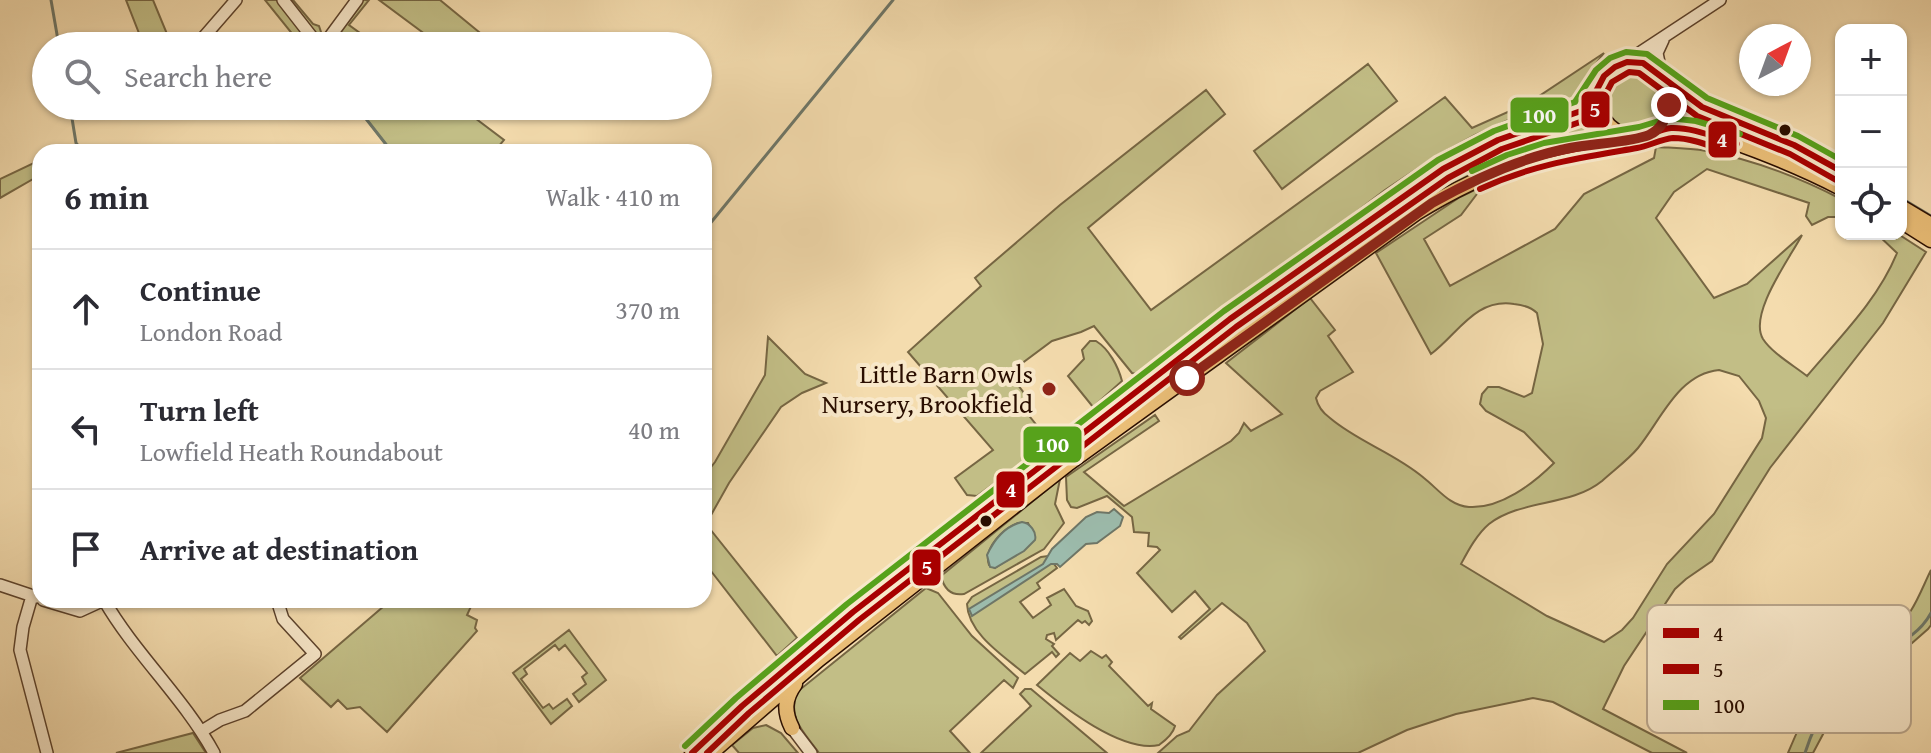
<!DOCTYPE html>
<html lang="en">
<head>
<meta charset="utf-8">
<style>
  :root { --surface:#fff; --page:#f2f2f3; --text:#2b2b33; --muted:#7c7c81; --line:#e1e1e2 }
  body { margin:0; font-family:"Gentium Book Plus",serif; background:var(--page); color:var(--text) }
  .controls { position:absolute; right:24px; top:24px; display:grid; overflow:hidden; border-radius:16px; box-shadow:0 2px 6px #0004 }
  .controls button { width:72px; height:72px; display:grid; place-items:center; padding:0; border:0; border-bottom:2px solid var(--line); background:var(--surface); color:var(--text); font:40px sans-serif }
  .compass { position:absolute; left:1739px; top:24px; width:72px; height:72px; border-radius:50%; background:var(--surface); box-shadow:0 2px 6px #0004; rotate:41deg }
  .stop { position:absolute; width:24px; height:24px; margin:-18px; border:6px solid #8f2418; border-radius:50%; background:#fff }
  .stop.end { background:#8f2418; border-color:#fff; box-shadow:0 2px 8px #0008 }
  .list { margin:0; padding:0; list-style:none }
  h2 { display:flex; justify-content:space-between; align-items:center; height:104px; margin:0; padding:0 32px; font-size:34px }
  h2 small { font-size:26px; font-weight:400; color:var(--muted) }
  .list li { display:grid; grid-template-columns:52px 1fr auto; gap:24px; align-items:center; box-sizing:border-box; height:120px; padding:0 32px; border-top:2px solid var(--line) }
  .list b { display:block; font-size:30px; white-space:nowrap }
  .list p { margin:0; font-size:26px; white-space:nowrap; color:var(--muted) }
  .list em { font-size:26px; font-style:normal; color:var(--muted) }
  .icon { flex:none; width:44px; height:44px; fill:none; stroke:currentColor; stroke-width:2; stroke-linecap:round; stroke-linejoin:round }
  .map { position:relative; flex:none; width:1931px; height:753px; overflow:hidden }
  .search { position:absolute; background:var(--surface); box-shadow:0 2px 6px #0004; left:32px; top:32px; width:680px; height:88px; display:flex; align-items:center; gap:20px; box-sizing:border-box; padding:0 28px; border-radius:44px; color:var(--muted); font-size:30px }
  .panel { position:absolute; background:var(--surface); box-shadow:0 2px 6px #0004; left:32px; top:144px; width:680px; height:464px; border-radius:24px }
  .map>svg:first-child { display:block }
</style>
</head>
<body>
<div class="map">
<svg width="1931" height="753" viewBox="0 0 1931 753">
  <rect width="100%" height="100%" fill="#f4dcae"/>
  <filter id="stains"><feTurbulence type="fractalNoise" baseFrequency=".0025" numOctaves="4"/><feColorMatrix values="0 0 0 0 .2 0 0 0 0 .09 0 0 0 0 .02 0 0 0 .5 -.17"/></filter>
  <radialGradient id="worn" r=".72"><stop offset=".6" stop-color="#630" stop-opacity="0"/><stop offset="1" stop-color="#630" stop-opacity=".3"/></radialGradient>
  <!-- green -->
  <path fill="#c2be86" stroke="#766643" stroke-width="2" fill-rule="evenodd" d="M 126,0 L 153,0 L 172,46 L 144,46 Z
    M 265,0 L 293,0 L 313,24 L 319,26 L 323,38 L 351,0 L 369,0 L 349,25 L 378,46 L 302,46 Z
    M 379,0 L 440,0 L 496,46 L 441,46 Z
    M 1604,53 L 1586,77 L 1582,92 L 1571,101 L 1559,106 L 1533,109 L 1475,135 L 1436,156 L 1385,190 L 1140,375 L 1132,373 L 1094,326 L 1081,332 L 1052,341 L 1009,373 L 1030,401 L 1023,408 L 1050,442 L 977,496 L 967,495 L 955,478 L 993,450 L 908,352 L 981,286 L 975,278 L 1060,205 L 1206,90 L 1225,114 L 1088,228 L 1151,310 L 1445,97 L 1472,128 L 1530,102 Z
    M 1368,64 L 1397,101 L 1282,189 L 1254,151 Z
    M1603 101a30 30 0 1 1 60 0a30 30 0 1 1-60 0Z
    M 1676,97 L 1791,152 L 1837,177 L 1841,182 L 1672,122 Z
    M 356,106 L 459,106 L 504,140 L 494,152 L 392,152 Z
    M 1590,111 L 1604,133 L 1603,137 L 1449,188 L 772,692 L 704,753 L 699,753 L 857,616 L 1240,318 L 1423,189 L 1480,155 Z
    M 1656,147 C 1673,148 1690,148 1706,151 C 1751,159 1800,178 1841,199 L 1841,217 L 1828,217 L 1812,225 L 1806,216 L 1809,203 L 1707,169 L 1674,192 L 1656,218 L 1714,298 L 1747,284 L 1802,235 C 1790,258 1748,314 1763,339 C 1772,353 1793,365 1807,376 C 1839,338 1878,300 1897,253 L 1877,234 L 1898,234 L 1926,252 L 1883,323 L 1770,468 L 1712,561 L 1686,579 L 1675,589 L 1624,666 L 1603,709 L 1687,753 L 1652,753 L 1553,702 L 1533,698 L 1456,714 L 1407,730 L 1358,753 L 1158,753 L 1177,736 L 1189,731 L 1217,695 L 1265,651 L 1247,623 L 1222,603 L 1181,639 L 1179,637 L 1210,609 L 1195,591 L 1172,612 L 1137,573 L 1160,550 L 1157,547 L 1148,546 L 1149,533 L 1134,532 L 1132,517 L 1107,496 L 1077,508 L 1071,507 L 1067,500 L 1066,477 L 1155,415 L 1159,421 L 1084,472 L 1124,506 L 1231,441 L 1239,433 L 1244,423 L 1251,431 L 1282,414 L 1226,363 L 1310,298 L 1335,330 L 1328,336 L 1353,372 L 1320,391 L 1316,398 C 1318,407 1323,413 1330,418 C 1358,442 1395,453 1424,478 C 1438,489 1450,506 1469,507 C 1500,509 1533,484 1554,463 L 1524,432 L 1486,411 L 1480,404 L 1482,394 L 1488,387 L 1499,387 L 1524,397 L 1532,393 L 1543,344 L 1537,313 C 1531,307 1524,305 1514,304 C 1475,298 1458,334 1431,354 L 1376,253 L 1460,197 L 1483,186 L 1461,215 L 1424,239 L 1450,286 L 1555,229 L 1584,194 L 1654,158 ZM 1719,370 L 1739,376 L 1759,401 L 1766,418 L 1762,438 L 1714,514 L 1667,564 L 1633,618 L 1622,630 L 1604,642 L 1547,616 L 1461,564 C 1468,551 1477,534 1489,524 C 1521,499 1570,507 1602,481 C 1614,470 1628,460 1638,448 C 1661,420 1678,374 1719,370 Z
    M 40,160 L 40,175 L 0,198 L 0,179 Z
    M 768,337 L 805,374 L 826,383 L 802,393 L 781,407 L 729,483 L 706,524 L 797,638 L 777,656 L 704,562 L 704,476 L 715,462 L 765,375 Z
    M 1090,341 L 1096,341 C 1109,349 1118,366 1122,381 L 1093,407 L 1068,376 L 1084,359 L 1082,350 Z
    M 1060,479 L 1055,504 L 1064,523 L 1044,549 L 964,594 C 951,596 944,589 941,576 ZM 1018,523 L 1028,523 L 1035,538 C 1024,552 1009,558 995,568 L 989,565 C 983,548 1003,529 1018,523 Z
    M 1048,556 L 1057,568 L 1037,583 L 1040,588 L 1020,602 L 1033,618 L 1051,605 L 1047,598 L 1064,589 L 1076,606 L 1088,611 L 1092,621 L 1089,625 L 1085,621 L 1082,623 L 1078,620 L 1056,640 L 1054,633 L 1047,635 L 1046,639 L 1054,644 L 1052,646 L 1059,654 L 1056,657 L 1052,652 L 1025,674 C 1005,657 968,634 967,604 L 972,597 L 1041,557 Z
    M 1931,570 L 1931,625 L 1928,629 L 1903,651 L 1845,693 L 1813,753 L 1788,753 C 1801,722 1817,685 1842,661 C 1855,648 1875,642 1890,632 C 1912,619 1920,592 1931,570 Z
    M 926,588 L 938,593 L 972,636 L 1018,678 L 1013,688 L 1004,680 L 950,731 L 970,753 L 819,753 C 804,732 787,719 797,692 Z
    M 391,600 L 474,600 L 467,615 L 477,620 L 475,628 L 477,631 L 387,732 L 360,707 L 347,709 L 338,700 L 331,707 L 300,678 Z
    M 569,630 L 606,680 L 579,702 L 573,694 L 586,684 L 582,677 L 587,673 L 565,645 L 559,650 L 555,645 L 524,669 L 527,674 L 521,679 L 543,708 L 549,704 L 553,709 L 567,699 L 572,706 L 551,724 L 513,673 Z
    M 1091,651 L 1102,658 L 1106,655 L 1112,662 L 1109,666 L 1148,706 L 1152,703 L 1151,709 L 1175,726 C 1173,734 1166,740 1159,745 C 1122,753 1065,708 1037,685 L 1070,653 L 1080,661 Z
    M 1025,689 L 1031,689 L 1107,753 L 981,753 L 1031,706 L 1020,694 Z
    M 766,725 L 781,733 L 798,753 L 739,753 L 732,745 L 753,728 Z
    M 193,733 L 206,753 L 116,753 Z"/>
  <!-- water -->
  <path fill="#9cbbac" stroke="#6e7667" stroke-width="2" d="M 1114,509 L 1123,517 L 1120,526 L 1097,543 L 1086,544 L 1060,567 L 1057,564 L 1051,564 L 972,616 L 969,609 L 1043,564 L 1052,549 L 1086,517 L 1097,512 L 1109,513 Z
    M 1022,522 C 1030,523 1037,532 1035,540 L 1024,551 L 995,568 L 990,567 L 987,555 C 994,540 1005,526 1022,522 Z"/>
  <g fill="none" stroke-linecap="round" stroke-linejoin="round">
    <!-- stream -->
    <path stroke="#6e7667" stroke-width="3" d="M 51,0 L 59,46
      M 70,106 L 76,143 L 83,152
      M 356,106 L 392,152
      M 1901,198 L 1931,216
      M 704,231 L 893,0
      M 1805,753 C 1817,716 1835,684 1868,662 C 1891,646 1917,639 1931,613"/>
    <!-- minor casing -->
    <g stroke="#5c422c" stroke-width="14">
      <path id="minor" d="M 283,0 L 315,41 L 321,43 L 329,38 L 357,0
        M 196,46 L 236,0
        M 1624,63 L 1720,0
        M 1662,77 L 1657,53 L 1663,40
        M 0,585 L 36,597
        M 32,596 L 23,627 L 20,650 L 47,753
        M 43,600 L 80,611 L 104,600
        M 104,600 C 135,654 184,698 214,753
        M 792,728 L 811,753
        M 202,731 L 220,720 L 245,711 L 315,654 L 283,619 L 277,600"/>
    </g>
    <!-- major casing -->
    <g stroke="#2a0e00" stroke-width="17">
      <path id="major" d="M 1664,80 L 1702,107 L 1794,145 L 1841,171
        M 1597,91 C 1596,115 1607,130 1630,138
        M 1653,133 C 1659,131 1665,128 1671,128 C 1707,126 1807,170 1841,188
        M 1901,207 L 1931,225
        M 1901,221 L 1931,240
        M 792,728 C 784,712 784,699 795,684
        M 692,753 C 809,643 937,544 1065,446 C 1179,359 1292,272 1410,190 C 1446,165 1484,145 1525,130 C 1543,123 1567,121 1583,109 C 1593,101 1595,87 1603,77 C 1618,59 1640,58 1657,73 C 1667,81 1670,94 1668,107 C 1667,120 1659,131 1646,136 C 1628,143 1592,143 1571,148 C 1515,160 1465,183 1416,213 L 1069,463 L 818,660 L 711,753"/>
    </g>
    <!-- minor -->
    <use href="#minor" stroke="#f8e8ca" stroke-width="11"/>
    <!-- major -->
    <use href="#major" stroke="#eabe77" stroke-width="14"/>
    <!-- bus-1 casing -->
    <g stroke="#f8e8ca" stroke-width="12">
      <path id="bus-1" d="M 1476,180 C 1533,154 1576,149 1636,138 C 1648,136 1660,129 1671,128 C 1693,127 1716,138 1737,144
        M 692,753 L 742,706 L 853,612 L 1230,319 L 1443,169 L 1498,140 L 1581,111 L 1593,97 L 1604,76 L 1615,67 L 1627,62 L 1643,63 L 1702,107 L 1794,145 L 1841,171"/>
    </g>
    <!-- bus-2 casing -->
    <g stroke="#f8e8ca" stroke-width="12">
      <path id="bus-2" d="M 1480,189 C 1534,164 1579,158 1637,148 C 1649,146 1661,139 1673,138 C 1694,138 1715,148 1734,154
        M 707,753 L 749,713 L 859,620 L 1236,327 L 1448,178 L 1502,149 L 1586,120 L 1601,103 L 1612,82 L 1629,72 L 1639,73 L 1697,116 L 1790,154 L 1836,180"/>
    </g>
    <!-- bus-3 casing -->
    <g stroke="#f8e8ca" stroke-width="12">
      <path id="bus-3" d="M 1472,171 L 1507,155 L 1544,143 L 1639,127 L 1669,118 L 1696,121 L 1740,134
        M 685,746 L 736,698 L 847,604 L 1224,311 L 1438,160 L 1494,131 L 1575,102 L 1596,70 L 1610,58 L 1626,52 L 1647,54 L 1707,98 L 1798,136 L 1841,160"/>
    </g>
    <!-- bus-1 -->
    <use href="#bus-1" stroke="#a80000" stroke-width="6"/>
    <!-- bus-2 -->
    <use href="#bus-2" stroke="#a80000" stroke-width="6"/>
    <!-- bus-3 -->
    <use href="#bus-3" stroke="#57a21b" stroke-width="6"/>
  </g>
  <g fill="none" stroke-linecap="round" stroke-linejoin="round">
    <!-- route -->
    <path stroke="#8f2418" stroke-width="10" d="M 1187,378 L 1432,203 C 1476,178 1520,158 1570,148 C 1590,144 1633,142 1649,135 C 1662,129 1666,118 1669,105"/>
  </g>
  <!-- markers -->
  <g fill="#2a0e00" stroke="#f8e8ca" stroke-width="3">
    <circle cx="1785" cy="130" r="7"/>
    <circle cx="986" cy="521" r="7"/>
  </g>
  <circle fill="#8f2418" stroke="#f8e8ca" stroke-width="3" cx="1049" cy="389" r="8"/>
  <g text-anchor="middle" stroke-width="8" stroke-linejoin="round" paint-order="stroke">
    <!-- poi labels -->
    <g font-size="26" fill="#2a0e00" stroke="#f8e8ca" text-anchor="end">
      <text x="1033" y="383">Little Barn Owls<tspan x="1033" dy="30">Nursery, Brookfield</tspan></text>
    </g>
  </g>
  <!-- legend -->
  <rect x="1647" y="605" width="264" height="128" rx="12" fill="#f8e8ca" stroke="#baa78d" stroke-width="2"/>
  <rect x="1663" y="628" width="36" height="10" fill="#a80000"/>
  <rect x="1663" y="664" width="36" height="10" fill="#a80000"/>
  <rect x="1663" y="700" width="36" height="10" fill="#57a21b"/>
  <g font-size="22" fill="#2a0e00">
    <text x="1713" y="641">4</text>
    <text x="1713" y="677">5</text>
    <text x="1713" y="713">100</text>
  </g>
  <g stroke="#f8e8ca" stroke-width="3">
    <rect x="1580" y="90" width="31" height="39" rx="8" fill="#a80000"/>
    <rect x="1509" y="96" width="61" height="38" rx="8" fill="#57a21b"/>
    <rect x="1707" y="120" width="31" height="39" rx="8" fill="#a80000"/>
    <rect x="1022" y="425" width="61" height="39" rx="8" fill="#57a21b"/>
    <rect x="995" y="470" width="31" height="39" rx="8" fill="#a80000"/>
    <rect x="911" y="548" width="31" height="39" rx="8" fill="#a80000"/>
  </g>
  <g font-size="22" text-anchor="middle" font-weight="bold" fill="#fff">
    <text x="1595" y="117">5</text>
    <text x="1539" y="123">100</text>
    <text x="1722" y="147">4</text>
    <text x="1052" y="452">100</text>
    <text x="1011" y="497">4</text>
    <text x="927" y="575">5</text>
  </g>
  <rect width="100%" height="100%" filter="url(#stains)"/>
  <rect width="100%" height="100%" fill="url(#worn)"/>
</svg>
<div class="controls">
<button>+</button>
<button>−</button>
<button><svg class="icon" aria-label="locate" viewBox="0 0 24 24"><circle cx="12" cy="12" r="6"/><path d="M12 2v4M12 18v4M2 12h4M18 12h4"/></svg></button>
</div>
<svg class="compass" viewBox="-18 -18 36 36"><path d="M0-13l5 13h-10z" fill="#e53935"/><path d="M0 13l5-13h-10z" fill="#7c7c81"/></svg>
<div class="stop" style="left:1187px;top:378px"></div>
<div class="stop end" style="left:1669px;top:105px"></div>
<div class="search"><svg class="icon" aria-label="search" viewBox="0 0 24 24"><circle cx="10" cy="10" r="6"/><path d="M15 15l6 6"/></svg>Search here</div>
<section class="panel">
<h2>6 min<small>Walk · 410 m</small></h2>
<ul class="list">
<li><svg class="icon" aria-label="ahead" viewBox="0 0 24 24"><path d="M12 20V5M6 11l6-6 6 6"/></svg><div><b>Continue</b><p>London Road</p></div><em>370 m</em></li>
<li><svg class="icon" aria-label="left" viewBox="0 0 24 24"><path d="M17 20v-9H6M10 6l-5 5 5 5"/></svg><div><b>Turn left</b><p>Lowfield Heath Roundabout</p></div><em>40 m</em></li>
<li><svg class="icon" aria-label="arrive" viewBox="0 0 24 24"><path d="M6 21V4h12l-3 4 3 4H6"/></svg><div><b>Arrive at destination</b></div></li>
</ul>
</section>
</div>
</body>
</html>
